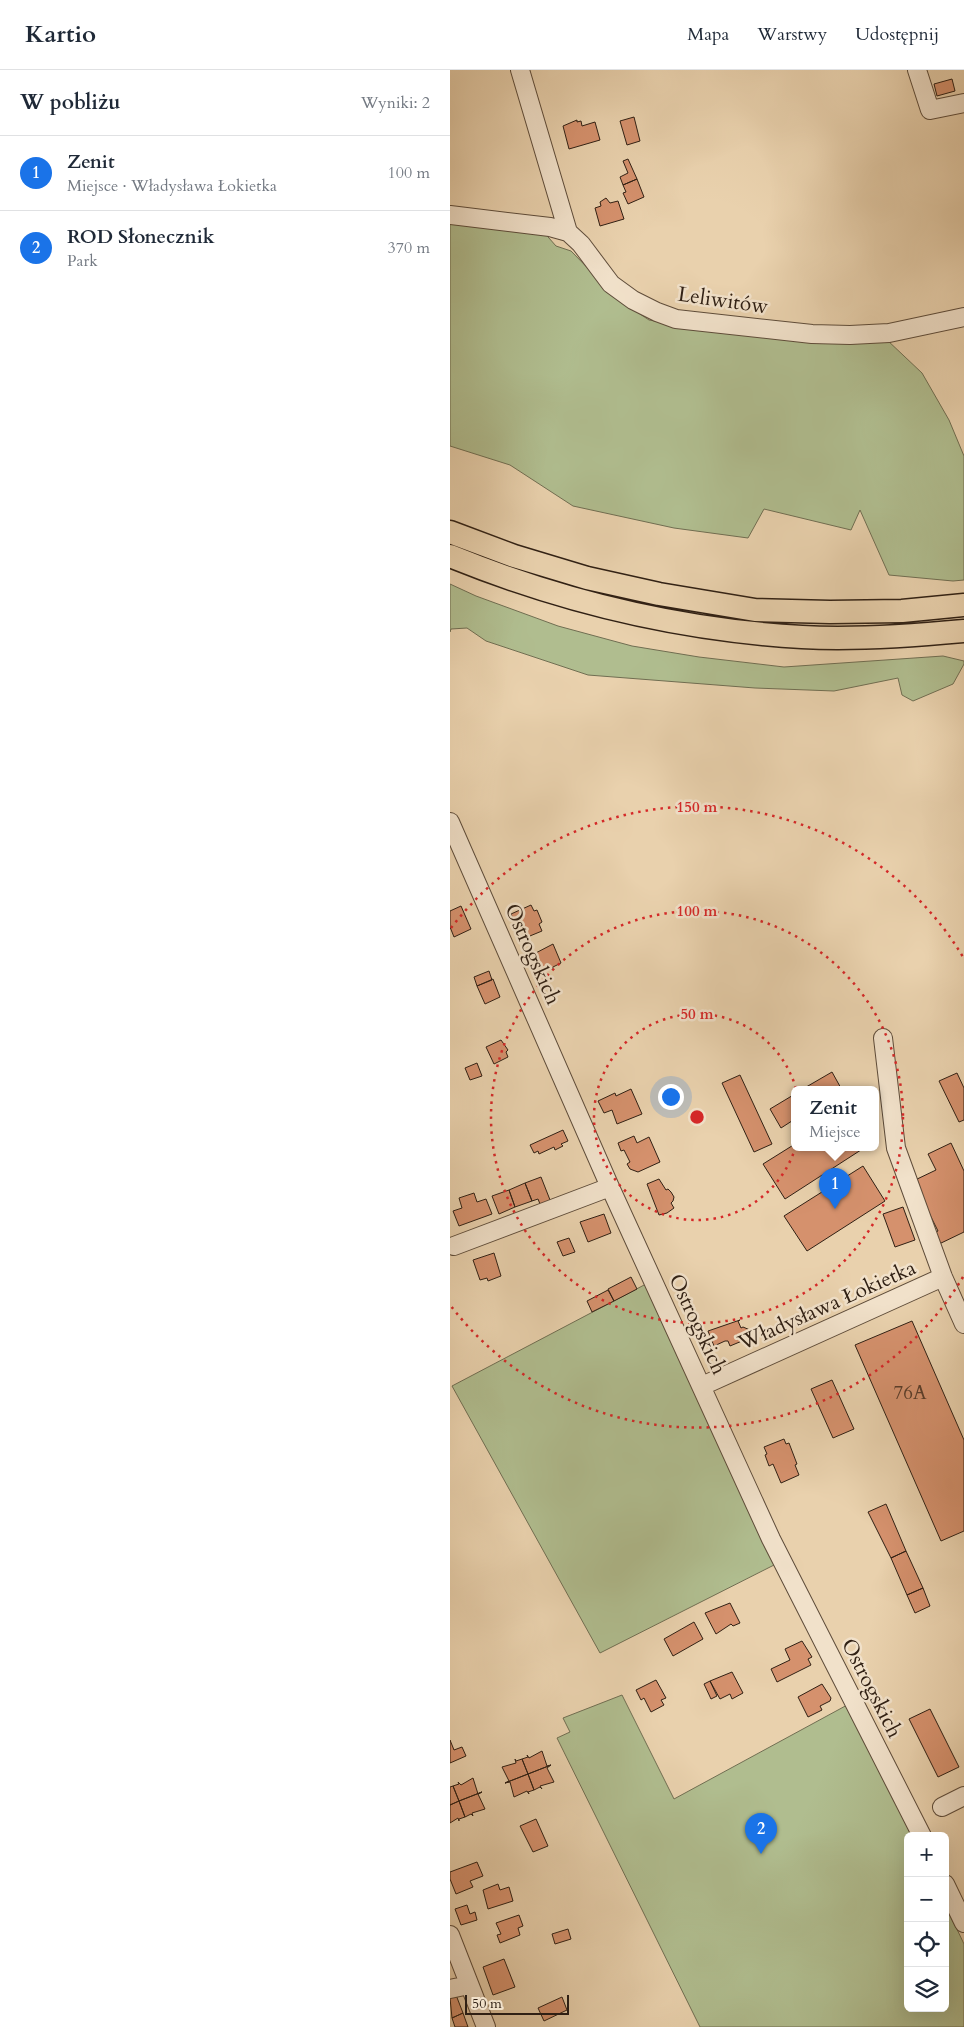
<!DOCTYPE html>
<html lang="pl">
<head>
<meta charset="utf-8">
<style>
  :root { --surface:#fff; --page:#f2f2f3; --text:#1f2937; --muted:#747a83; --line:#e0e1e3; --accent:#1a73e8 }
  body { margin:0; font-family:Cardo,serif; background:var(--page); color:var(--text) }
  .controls { position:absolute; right:15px; bottom:15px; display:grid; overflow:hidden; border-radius:8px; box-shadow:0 5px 20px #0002 }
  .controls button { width:45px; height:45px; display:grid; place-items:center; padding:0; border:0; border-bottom:1px solid var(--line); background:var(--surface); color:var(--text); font:25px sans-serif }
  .scale { position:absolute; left:15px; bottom:12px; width:104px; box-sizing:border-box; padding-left:5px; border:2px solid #302014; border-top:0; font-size:14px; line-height:18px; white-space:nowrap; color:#302014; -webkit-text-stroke:4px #f1e1ca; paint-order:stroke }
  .you { position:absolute; left:220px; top:1026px; width:18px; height:18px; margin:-12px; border:4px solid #fff; border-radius:50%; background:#1a73e8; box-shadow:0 0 0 8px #1a73e833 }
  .badge { display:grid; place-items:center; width:32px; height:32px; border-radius:50%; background:var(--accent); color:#fff; font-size:16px; font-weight:700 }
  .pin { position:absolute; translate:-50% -41px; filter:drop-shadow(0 1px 2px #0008) }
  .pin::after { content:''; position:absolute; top:26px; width:18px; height:15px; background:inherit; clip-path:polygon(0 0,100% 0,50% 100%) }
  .popup { position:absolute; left:341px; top:1016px; width:88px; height:65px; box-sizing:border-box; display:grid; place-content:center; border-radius:8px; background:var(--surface); filter:drop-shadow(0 1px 4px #0005); font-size:16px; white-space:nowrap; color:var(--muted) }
  .popup b { font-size:19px; color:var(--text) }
  .popup::after { content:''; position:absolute; left:50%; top:100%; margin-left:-10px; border:10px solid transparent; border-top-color:var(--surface) }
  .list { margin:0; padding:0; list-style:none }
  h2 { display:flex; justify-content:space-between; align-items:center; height:65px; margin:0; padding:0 20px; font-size:21px }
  h2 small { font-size:16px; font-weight:400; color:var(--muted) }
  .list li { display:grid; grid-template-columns:32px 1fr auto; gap:15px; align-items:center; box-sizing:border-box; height:75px; padding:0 20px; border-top:1px solid var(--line) }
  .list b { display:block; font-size:19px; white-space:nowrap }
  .list p { margin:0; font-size:16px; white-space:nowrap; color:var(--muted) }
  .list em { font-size:16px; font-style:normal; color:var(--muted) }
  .icon { flex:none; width:28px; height:28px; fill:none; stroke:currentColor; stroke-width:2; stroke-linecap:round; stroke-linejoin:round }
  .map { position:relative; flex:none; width:514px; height:1957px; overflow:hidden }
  header { display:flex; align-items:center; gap:30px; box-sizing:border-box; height:70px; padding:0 25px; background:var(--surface); border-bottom:1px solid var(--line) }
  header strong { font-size:24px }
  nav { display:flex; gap:28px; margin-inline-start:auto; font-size:18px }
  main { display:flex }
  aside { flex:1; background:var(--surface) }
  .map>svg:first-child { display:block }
</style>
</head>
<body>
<header>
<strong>Kartio</strong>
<nav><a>Mapa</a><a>Warstwy</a><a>Udostępnij</a></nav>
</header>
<main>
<aside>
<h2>W pobliżu<small>Wyniki: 2</small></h2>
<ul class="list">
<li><span class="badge">1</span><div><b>Zenit</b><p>Miejsce · Władysława Łokietka</p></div><em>100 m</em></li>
<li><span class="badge">2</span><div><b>ROD Słonecznik</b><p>Park</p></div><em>370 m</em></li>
</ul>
</aside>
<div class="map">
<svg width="514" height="1957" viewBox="0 0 514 1957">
  <rect width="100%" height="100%" fill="#e9d1ad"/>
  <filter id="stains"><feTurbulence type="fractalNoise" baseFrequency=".004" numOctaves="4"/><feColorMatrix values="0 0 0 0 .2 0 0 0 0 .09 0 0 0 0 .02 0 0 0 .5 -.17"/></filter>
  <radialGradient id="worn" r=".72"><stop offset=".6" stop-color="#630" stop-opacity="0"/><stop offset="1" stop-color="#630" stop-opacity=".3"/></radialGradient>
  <!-- green -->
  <path fill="#b0bd8f" stroke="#706e52" d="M 0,148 L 91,159 L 106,176 L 121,181 L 169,230 L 199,250 L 275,263 L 436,269 L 472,303 L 499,350 L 514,386 L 514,510 L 503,511 L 439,505 L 410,440 L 401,460 L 314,439 L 298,468 L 224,458 L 123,436 L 60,395 L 0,376 Z
    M 0,514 L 26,526 L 108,556 L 182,576 L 249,587 L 334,597 L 493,586 L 514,591 L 514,594 L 503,614 L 463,631 L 452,625 L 448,608 L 384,621 L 305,618 L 138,605 L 36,571 L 17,558 L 1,559 L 0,562 Z
    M 196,1214 L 328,1493 L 150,1583 L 2,1316 Z
    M 172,1625 L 224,1729 L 399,1634 L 463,1766 L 458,1766 L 458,1938 L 495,1938 L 495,1834 L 514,1874 L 514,1957 L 250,1957 L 107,1668 L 120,1662 L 113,1648 Z"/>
  <!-- building -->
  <path fill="#d5916d" stroke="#302014" d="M 502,9 L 505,21 L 487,26 L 484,14 Z
    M 184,47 L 190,71 L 177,75 L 170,51 Z
    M 127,50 L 127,52 L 131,51 L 132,56 L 145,52 L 150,70 L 119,79 L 113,56 Z
    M 178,89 L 187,109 L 173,115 L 170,107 L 178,103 L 173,91 Z
    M 187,109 L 194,127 L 178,134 L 173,123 L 176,122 L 173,115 Z
    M 156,128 L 160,133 L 168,131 L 174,149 L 150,156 L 145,138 L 151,136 L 150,132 Z
    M 81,835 L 84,841 L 87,840 L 92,852 L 89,854 L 92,861 L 75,868 L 69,855 L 66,856 L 61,844 Z
    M 11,836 L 21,859 L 4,867 L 0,857 L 0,841 Z
    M 103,874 L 111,893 L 103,897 L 102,899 L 93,901 L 88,890 L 83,893 L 80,886 Z
    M 39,901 L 42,910 L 27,916 L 24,907 Z
    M 43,909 L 50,927 L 35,934 L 27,916 Z
    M 51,970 L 58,980 L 56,982 L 58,987 L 44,994 L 36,977 Z
    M 27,993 L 32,1006 L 20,1010 L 15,998 Z
    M 382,1002 L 392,1020 L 351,1020 Z
    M 507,1003 L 514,1018 L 514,1050 L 509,1052 L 489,1011 Z
    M 290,1005 L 322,1074 L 304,1082 L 272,1013 Z
    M 181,1019 L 192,1044 L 167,1054 L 162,1040 L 154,1043 L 148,1031 L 165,1023 L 166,1026 Z
    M 345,1024 L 345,1049 L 331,1058 L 320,1039 Z
    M 113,1060 L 118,1071 L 111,1074 L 113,1076 L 105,1080 L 104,1077 L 89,1084 L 88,1081 L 84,1083 L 80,1075 Z
    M 184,1066 L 187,1073 L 199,1067 L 210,1092 L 188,1102 L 180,1099 L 177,1094 L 180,1092 L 174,1080 L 171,1081 L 168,1073 Z
    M 501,1073 L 514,1101 L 514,1162 L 487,1175 L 482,1164 L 488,1161 L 463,1111 L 486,1100 L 478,1084 Z
    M 345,1074 L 345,1078 L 414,1078 L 335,1129 L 313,1094 Z
    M 413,1096 L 435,1131 L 357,1181 L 334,1146 Z
    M 91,1107 L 102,1135 L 92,1139 L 88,1129 L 82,1131 L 75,1113 Z
    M 209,1109 L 216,1120 L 218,1119 L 221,1122 L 224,1127 L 223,1131 L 221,1133 L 224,1138 L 217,1143 L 209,1145 L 197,1114 Z
    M 75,1113 L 82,1131 L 65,1137 L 59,1120 Z
    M 59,1120 L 65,1137 L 49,1144 L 42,1126 Z
    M 24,1123 L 27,1132 L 36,1129 L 42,1144 L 9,1156 L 3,1141 L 12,1138 L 9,1128 Z
    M 453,1137 L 465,1170 L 445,1177 L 433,1144 Z
    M 154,1144 L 161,1163 L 138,1172 L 130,1152 Z
    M 119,1168 L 125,1182 L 113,1186 L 107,1172 Z
    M 44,1183 L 51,1206 L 38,1211 L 37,1208 L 30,1210 L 23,1190 Z
    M 181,1207 L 187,1219 L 164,1231 L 158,1219 Z
    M 158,1220 L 164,1231 L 142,1242 L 137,1231 Z
    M 290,1250 L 288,1251 L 291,1258 L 293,1257 L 300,1260 L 298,1268 L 295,1273 L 292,1271 L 280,1276 L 278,1271 L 275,1271 L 264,1276 L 258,1261 Z
    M 462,1251 L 514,1370 L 514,1461 L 491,1471 L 405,1275 Z
    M 382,1310 L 404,1359 L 383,1368 L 361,1319 Z
    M 334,1369 L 336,1374 L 339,1373 L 347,1394 L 345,1395 L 349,1405 L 331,1413 L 323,1394 L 319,1396 L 315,1385 L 317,1384 L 314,1377 Z
    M 436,1434 L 456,1481 L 441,1488 L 418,1442 Z
    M 456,1481 L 473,1518 L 457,1525 L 441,1488 Z
    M 473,1518 L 480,1536 L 465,1543 L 457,1525 Z
    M 280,1533 L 290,1553 L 283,1556 L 281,1554 L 266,1564 L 255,1543 Z
    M 244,1552 L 253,1569 L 223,1586 L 214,1569 Z
    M 352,1571 L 362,1587 L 358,1589 L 361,1595 L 327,1612 L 321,1599 L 340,1590 L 335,1579 Z
    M 282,1602 L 293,1623 L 282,1629 L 280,1624 L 270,1629 L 260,1611 Z
    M 206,1610 L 216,1628 L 211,1630 L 214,1635 L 201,1642 L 194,1628 L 191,1630 L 186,1620 Z
    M 260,1611 L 267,1626 L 261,1629 L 254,1614 Z
    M 372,1614 L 381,1628 L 380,1631 L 370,1636 L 372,1640 L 358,1647 L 348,1627 Z
    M 480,1639 L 509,1697 L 488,1707 L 459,1649 Z
    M 0,1670 L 4,1680 L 12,1677 L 16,1686 L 0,1693 Z
    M 92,1681 L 97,1696 L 101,1695 L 78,1704 L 72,1689 L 78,1687 L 77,1685 L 79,1688 Z
    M 65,1689 L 66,1691 L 72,1689 L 78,1704 L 55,1713 L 59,1711 L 52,1697 L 66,1693 Z
    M 101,1695 L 97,1698 L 104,1712 L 90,1716 L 92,1719 L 90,1717 L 84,1720 L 78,1704 Z
    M 78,1704 L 84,1720 L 78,1722 L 79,1724 L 77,1721 L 64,1727 L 60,1712 L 55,1713 Z
    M 23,1708 L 28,1724 L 32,1722 L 9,1731 L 3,1716 L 9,1714 L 8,1712 L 11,1715 Z
    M 3,1716 L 9,1731 L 0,1735 L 0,1717 Z
    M 32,1722 L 28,1724 L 35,1739 L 22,1743 L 23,1746 L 21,1744 L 15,1747 L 9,1731 Z
    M 9,1731 L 15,1747 L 9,1749 L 9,1751 L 8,1748 L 0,1753 L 0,1735 Z
    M 86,1749 L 98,1776 L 83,1782 L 70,1756 Z
    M 27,1792 L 33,1806 L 20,1811 L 23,1817 L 6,1824 L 0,1809 L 0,1802 Z
    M 48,1814 L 50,1820 L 59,1817 L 63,1831 L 38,1839 L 33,1820 Z
    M 17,1835 L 20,1844 L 25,1842 L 27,1850 L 11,1855 L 5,1839 Z
    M 69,1845 L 73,1856 L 68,1858 L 70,1865 L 50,1873 L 47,1865 L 51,1864 L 46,1853 Z
    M 118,1859 L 121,1869 L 105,1874 L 102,1864 Z
    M 54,1889 L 65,1917 L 43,1925 L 33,1897 Z
    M 6,1925 L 13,1943 L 2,1948 L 0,1928 Z
    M 112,1927 L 117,1940 L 94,1951 L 88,1938 Z
    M 13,1943 L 18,1957 L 5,1957 L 2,1948 Z"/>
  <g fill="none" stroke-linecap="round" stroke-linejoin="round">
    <!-- minor casing -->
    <g stroke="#5e4c3a" stroke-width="20">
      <path id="minor" d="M 70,0 L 118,162
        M 467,0 L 480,40 L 514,33
        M 0,145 L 100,157 L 118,162 L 131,174 L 161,214 L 183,230 L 207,242 L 226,249 L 362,264 L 400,265 L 439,263 L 514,247
        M 0,752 L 160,1117 L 321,1469 L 472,1766
        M 433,968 L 446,1078 L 493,1207 L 514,1254
        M 4,1176 L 160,1117
        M 252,1316 L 493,1207
        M 492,1737 L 514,1726
        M 495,1814 L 514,1853
        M 0,1865 L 36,1957
        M 0,1919 L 19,1915"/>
    </g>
    <!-- major casing -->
    <g stroke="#302014" stroke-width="25">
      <path id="major" d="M 0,462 L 64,486 L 137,508 L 209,524 L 305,540 L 380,542 L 452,541 L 514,535
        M 0,486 C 113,532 230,560 352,567 C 405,570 461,566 514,561"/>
    </g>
    <!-- minor -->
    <use href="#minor" stroke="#f1e1ca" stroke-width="18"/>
    <!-- major -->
    <use href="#major" stroke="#e9d1ad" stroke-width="22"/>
  </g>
  <!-- distance rings -->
  <g fill="none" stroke="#d62828" stroke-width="2.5" stroke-dasharray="2.5 5">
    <circle cx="247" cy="1047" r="103"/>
    <circle cx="247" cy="1047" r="206"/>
    <path d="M513 1207A310 310 0 0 1 1 1236M1 858A310 310 0 0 1 513 887"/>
  </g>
  <g text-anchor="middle" stroke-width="5" stroke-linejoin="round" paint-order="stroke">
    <!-- number labels -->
    <g font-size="19" fill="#593c2a">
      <text x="460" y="1329">76A</text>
    </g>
    <!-- street labels -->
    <g font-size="21" fill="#302014" stroke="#f1e1ca">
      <text transform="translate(273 230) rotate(8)" y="7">Leliwitów</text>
      <text transform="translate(83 884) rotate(66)" y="7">Ostrogskich</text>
      <text transform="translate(377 1235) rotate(-24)" y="7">Władysława Łokietka</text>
      <text transform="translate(248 1254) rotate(65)" y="7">Ostrogskich</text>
      <text transform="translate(422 1618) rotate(63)" y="7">Ostrogskich</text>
    </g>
  </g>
  <circle cx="247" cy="1047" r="8" fill="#d62828" stroke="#f1e1ca" stroke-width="2.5"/>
  <g font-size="15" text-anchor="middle" font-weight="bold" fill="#d62828" stroke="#f1e1ca" stroke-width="5" stroke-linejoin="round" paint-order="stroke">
    <text x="247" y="742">150 m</text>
    <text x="247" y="846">100 m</text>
    <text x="247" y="949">50 m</text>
  </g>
  <rect width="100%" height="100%" filter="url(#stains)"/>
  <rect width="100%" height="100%" fill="url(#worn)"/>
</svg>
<div class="controls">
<button>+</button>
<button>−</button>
<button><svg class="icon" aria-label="locate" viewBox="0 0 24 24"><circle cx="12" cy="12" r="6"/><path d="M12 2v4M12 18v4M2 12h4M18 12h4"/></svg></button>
<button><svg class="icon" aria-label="layers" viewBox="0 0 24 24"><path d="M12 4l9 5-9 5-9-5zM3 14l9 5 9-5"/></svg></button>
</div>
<div class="scale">50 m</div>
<div class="you"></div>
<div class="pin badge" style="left:385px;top:1139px">1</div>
<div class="popup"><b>Zenit</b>Miejsce</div>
<div class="pin badge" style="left:311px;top:1784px">2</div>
</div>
</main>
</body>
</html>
